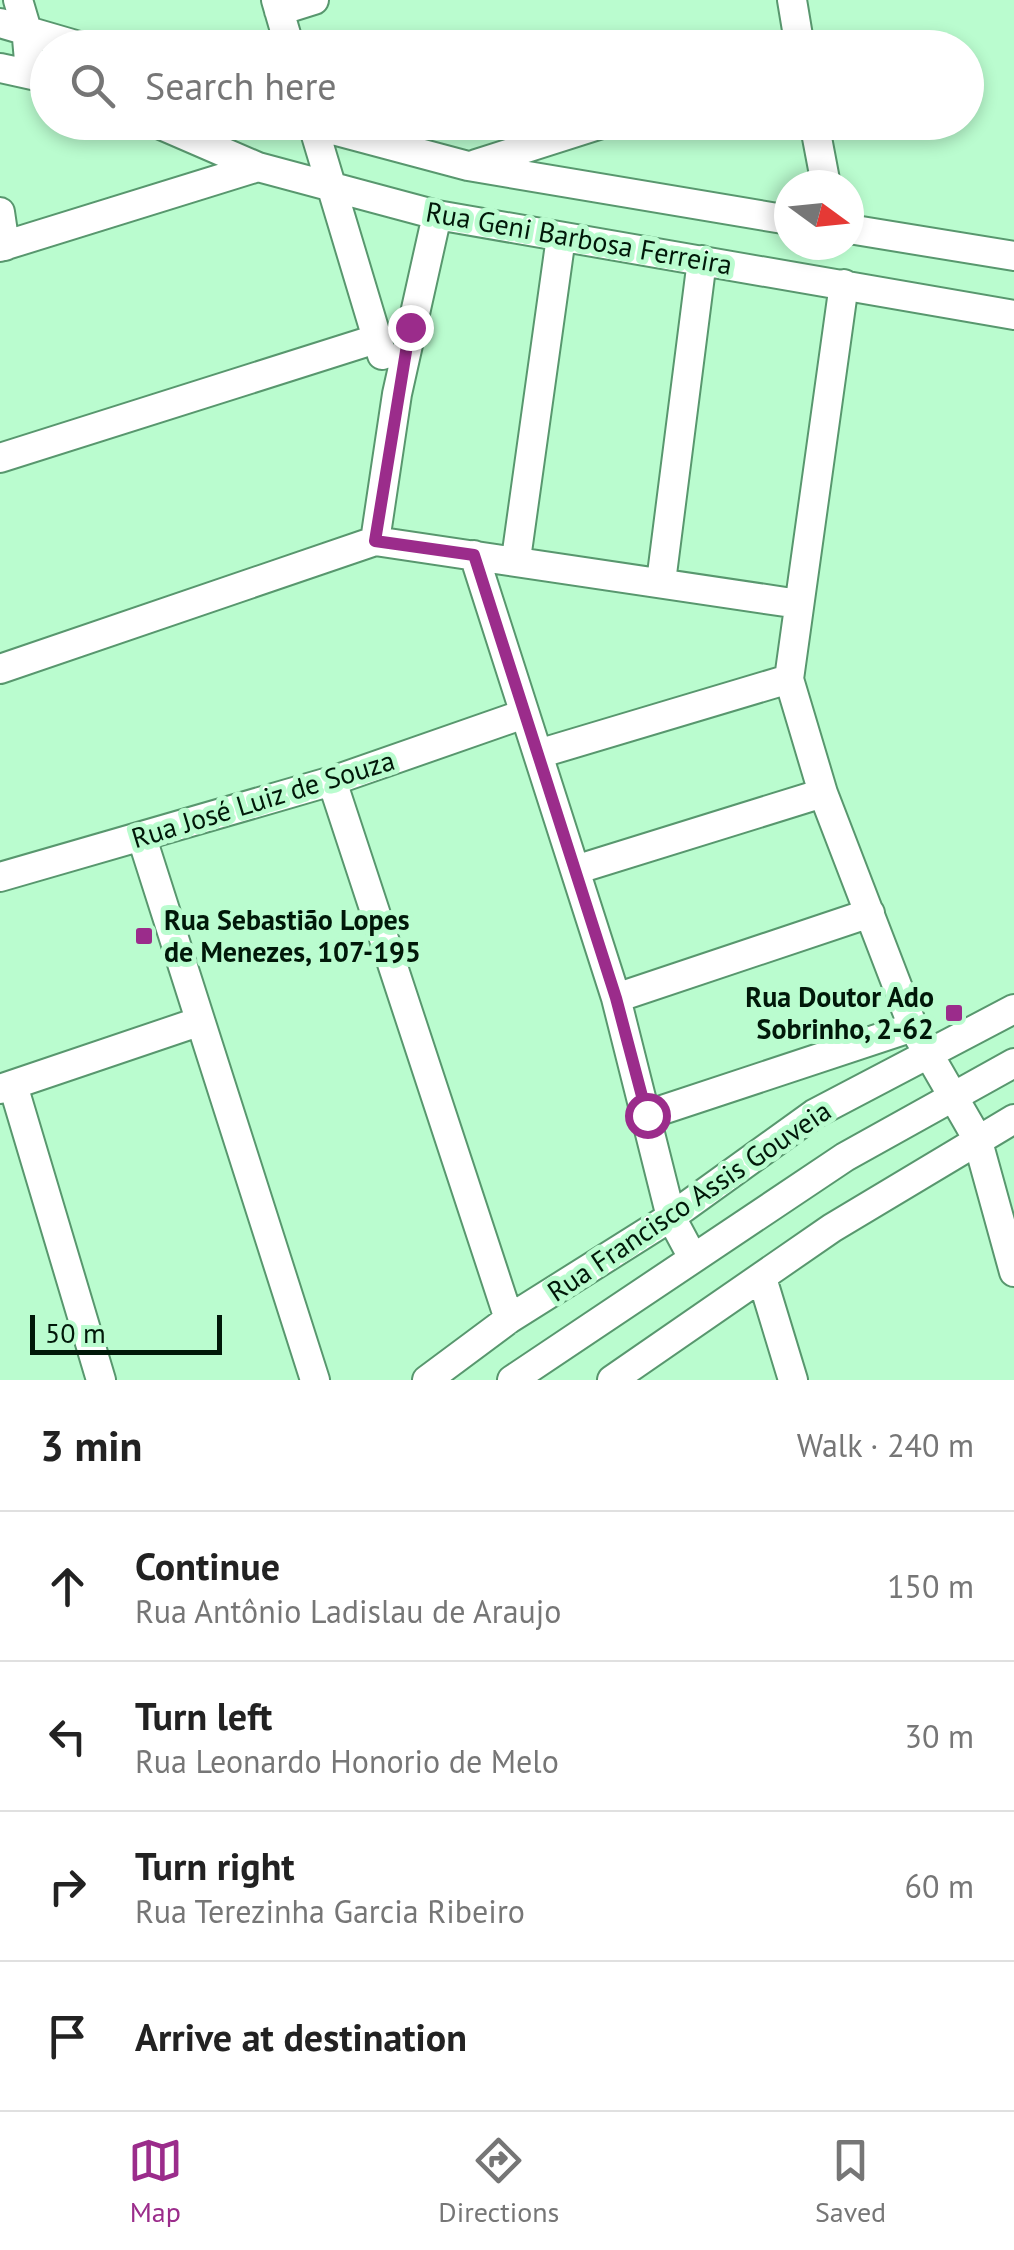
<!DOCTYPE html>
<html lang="en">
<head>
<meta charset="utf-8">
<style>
  :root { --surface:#fff; --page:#f6f6f6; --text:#222; --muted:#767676; --line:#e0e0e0; --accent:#9b2c8b }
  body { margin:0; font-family:"PT Sans",sans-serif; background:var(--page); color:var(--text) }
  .compass { position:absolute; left:774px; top:170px; width:90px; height:90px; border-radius:50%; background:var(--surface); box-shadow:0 5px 15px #0003; rotate:105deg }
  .scale { position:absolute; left:30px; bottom:25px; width:192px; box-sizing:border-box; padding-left:10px; border:5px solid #011809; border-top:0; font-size:28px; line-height:35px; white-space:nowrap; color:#011809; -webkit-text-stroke:8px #bafccf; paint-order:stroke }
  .stop { position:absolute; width:30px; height:30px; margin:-22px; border:8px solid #9b2c8b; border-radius:50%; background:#fff }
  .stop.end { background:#9b2c8b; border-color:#fff; box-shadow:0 2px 10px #0008 }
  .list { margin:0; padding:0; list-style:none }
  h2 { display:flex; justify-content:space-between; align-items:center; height:130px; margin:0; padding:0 40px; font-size:42px }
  h2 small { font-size:32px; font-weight:400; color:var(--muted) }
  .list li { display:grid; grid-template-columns:65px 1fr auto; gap:30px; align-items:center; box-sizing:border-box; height:150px; padding:0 40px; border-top:2px solid var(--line) }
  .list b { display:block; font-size:38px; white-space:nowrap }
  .list p { margin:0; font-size:32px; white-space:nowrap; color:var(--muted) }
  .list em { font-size:32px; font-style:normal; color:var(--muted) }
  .icon { flex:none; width:55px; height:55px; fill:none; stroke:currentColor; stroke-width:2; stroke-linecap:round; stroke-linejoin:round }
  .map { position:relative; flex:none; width:1014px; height:1380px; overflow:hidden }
  .search { position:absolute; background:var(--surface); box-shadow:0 5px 15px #0003; left:30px; right:30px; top:30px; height:110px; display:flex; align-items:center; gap:25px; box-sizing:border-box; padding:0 35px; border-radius:55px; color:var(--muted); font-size:38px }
  .sheet { height:730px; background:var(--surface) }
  nav { display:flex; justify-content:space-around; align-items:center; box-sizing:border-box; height:140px; border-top:2px solid var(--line); background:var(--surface); font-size:28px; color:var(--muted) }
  nav a { display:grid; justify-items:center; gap:5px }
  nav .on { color:var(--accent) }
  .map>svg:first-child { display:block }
</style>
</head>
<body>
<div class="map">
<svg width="1014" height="1380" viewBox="0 0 1014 1380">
  <rect width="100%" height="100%" fill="#bafccf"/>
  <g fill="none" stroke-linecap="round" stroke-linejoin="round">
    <!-- street casing -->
    <g stroke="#58976e" stroke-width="32">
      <path id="street" d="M 18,0 L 26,27 L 30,72
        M 276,0 L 290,48
        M 792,0 L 800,48
        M 279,11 L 314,0
        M 0,23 L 86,48
        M 0,68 L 46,78
        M 154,122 L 258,167 L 437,215 L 1014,315
        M 303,122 L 468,166 L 789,220
        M 312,122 L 382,355
        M 814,122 L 826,185
        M 476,164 L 608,122
        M 0,212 L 5,246
        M 849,229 L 1014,256
        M 0,247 L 258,167
        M 844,284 L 789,679 L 823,793 L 913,1027 L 977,1138 L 1014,1272
        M 0,458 L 376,339
        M 375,541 L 397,394 L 437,215
        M 474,555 L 616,998 L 671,1217 L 693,1258
        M 516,559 L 561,237
        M 661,582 L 702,260
        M 0,669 L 375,541 L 799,604
        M 538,754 L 789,679
        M 332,781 L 509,1319
        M 142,838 L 315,1380
        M 575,870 L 823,793
        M 0,877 L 332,781 L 524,714
        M 616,998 L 870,913
        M 13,1085 L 101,1380
        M 0,1089 L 198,1022
        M 647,1115 L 913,1027
        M 762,1278 L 793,1380
        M 427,1380 L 509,1319 L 671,1217 L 814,1114 L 1014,1009
        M 512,1380 L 845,1157 L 1014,1063
        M 612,1380 L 832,1228 L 1014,1119"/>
    </g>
    <!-- street -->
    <use href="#street" stroke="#fff" stroke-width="28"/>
  </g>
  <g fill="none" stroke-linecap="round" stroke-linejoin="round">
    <!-- route -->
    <path stroke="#9b2c8b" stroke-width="12" d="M 410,327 L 375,541 L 474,555 L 616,998 L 647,1115"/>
  </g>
  <!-- markers -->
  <g fill="#9b2c8b" stroke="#bafccf" stroke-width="4">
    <rect x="134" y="926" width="20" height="20" rx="5"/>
    <rect x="944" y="1003" width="20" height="20" rx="5"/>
  </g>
  <g text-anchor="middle" stroke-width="10" stroke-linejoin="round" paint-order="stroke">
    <!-- street labels -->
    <g font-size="28" fill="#011809" stroke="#bafccf">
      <text transform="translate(579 238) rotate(10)" y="10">Rua Geni Barbosa Ferreira</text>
      <text transform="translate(263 799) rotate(-17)" y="10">Rua José Luiz de Souza</text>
      <text transform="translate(689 1201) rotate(-34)" y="10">Rua Francisco Assis Gouveia</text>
    </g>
    <!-- poi labels -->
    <g font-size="28" font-weight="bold" fill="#011809" stroke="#bafccf" text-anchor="start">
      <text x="164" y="930">Rua Sebastião Lopes<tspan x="164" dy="32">de Menezes, 107-195</tspan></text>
      <text x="934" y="1007" text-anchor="end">Rua Doutor Ado<tspan x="934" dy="32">Sobrinho, 2-62</tspan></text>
    </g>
  </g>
</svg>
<svg class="compass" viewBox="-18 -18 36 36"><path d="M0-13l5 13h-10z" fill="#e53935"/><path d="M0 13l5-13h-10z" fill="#767676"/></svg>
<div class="scale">50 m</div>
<div class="stop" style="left:647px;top:1115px"></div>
<div class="stop end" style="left:410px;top:327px"></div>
<div class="search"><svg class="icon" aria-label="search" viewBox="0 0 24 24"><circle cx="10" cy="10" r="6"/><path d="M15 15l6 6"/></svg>Search here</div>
</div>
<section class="sheet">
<h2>3 min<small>Walk · 240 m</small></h2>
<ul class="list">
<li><svg class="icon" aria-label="ahead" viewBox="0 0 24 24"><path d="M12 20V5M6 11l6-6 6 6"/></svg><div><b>Continue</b><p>Rua Antônio Ladislau de Araujo</p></div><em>150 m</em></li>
<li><svg class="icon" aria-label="left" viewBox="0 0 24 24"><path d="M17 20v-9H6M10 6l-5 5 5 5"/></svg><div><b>Turn left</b><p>Rua Leonardo Honorio de Melo</p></div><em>30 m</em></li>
<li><svg class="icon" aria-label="right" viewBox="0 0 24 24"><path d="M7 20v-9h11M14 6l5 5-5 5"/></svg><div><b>Turn right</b><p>Rua Terezinha Garcia Ribeiro</p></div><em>60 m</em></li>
<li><svg class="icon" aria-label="arrive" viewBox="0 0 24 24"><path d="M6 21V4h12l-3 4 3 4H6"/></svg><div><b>Arrive at destination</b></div></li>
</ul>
</section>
<nav>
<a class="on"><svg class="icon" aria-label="map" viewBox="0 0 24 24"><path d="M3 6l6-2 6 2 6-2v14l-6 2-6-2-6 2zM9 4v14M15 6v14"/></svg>Map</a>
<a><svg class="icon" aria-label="directions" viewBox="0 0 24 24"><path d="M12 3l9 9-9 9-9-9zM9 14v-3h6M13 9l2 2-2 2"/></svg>Directions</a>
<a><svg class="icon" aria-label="saved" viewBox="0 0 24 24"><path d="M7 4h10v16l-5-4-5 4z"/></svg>Saved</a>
</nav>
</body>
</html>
